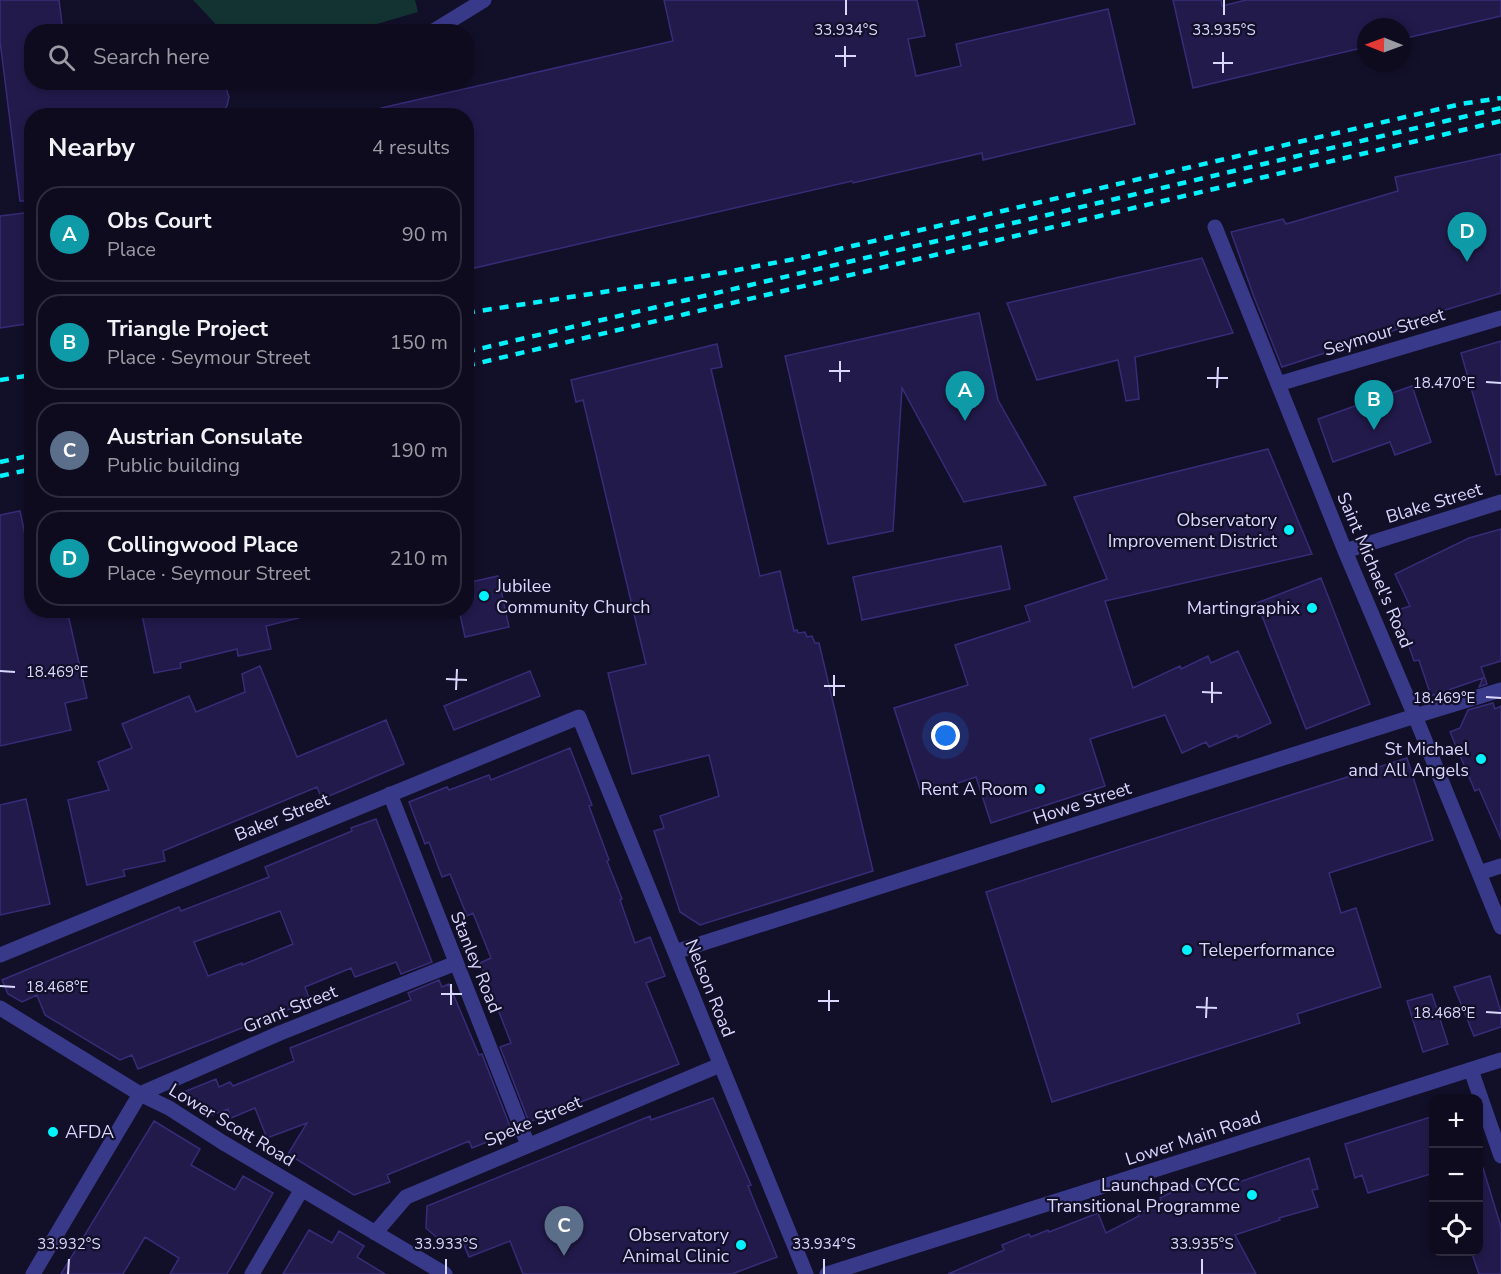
<!DOCTYPE html>
<html lang="en">
<head>
<meta charset="utf-8">
<style>
  :root { --surface:#0e0b1f; --page:#1c192c; --text:#f1f3f6; --muted:#9b9ba4; --line:#2e2b3d; --accent:#03f2ff }
  body { margin:0; font-family:"Nunito Sans",sans-serif; background:var(--page); color:var(--text) }
  .controls { position:absolute; right:18px; bottom:18px; display:grid; overflow:hidden; border-radius:12px; box-shadow:0 3px 9px #0003 }
  .controls button { width:54px; height:54px; display:grid; place-items:center; padding:0; border:0; border-bottom:2px solid var(--line); background:var(--surface); color:var(--text); font:30px sans-serif }
  .compass { position:absolute; left:1357px; top:18px; width:54px; height:54px; border-radius:50%; background:var(--surface); box-shadow:0 3px 9px #0003; rotate:271deg }
  .you { position:absolute; left:946px; top:736px; width:21px; height:21px; margin:-15px; border:4px solid #fff; border-radius:50%; background:#1a73e8; box-shadow:0 0 0 9px #1a73e833 }
  .badge { display:grid; place-items:center; width:39px; height:39px; border-radius:50%; background:var(--accent); color:#fff; font-size:20px; font-weight:700 }
  .pin { position:absolute; translate:-50% -50px; filter:drop-shadow(0 2px 3px #0008) }
  .pin::after { content:''; position:absolute; top:32px; width:21px; height:18px; background:inherit; clip-path:polygon(0 0,100% 0,50% 100%) }
  .list { margin:0; padding:0; list-style:none }
  h2 { display:flex; justify-content:space-between; align-items:center; height:78px; margin:0; padding:0 24px; font-size:26px }
  h2 small { font-size:20px; font-weight:400; color:var(--muted) }
  .list li { display:grid; grid-template-columns:39px 1fr auto; gap:18px; align-items:center; box-sizing:border-box; height:96px; margin:0 12px 12px; padding:0 12px; border:2px solid var(--line); border-radius:24px }
  .list b { display:block; font-size:22px; white-space:nowrap }
  .list p { margin:0; font-size:20px; white-space:nowrap; color:var(--muted) }
  .list em { font-size:20px; font-style:normal; color:var(--muted) }
  .icon { flex:none; width:33px; height:33px; fill:none; stroke:currentColor; stroke-width:2; stroke-linecap:round; stroke-linejoin:round }
  .map { position:relative; flex:none; width:1501px; height:1274px; overflow:hidden }
  .search { position:absolute; background:var(--surface); box-shadow:0 3px 9px #0003; left:24px; top:24px; width:450px; height:66px; display:flex; align-items:center; gap:15px; box-sizing:border-box; padding:0 21px; border-radius:24px; color:var(--muted); font-size:22px }
  .panel { position:absolute; background:var(--surface); box-shadow:0 3px 9px #0003; left:24px; top:108px; width:450px; height:510px; border-radius:24px }
  .map>svg:first-child { display:block }
</style>
</head>
<body>
<div class="map">
<svg width="1501" height="1274" viewBox="0 0 1501 1274">
  <rect width="100%" height="100%" fill="#120f29"/>
  <!-- green -->
  <path fill="#123331" d="M 193,0 L 415,0 L 418,12 L 353,31 L 222,31 Z"/>
  <!-- building -->
  <path fill="#221a4b" stroke="#372c78" stroke-width="1.5" fill-rule="evenodd" d="M 0,0 L 59,0 L 63,32 L 32,32 L 32,82 L 221,82 L 226,88 L 229,97 L 227,106 L 219,116 L 32,116 L 32,201 L 20,201 L 0,41 Z
    M 664,0 L 917,0 L 925,36 L 908,39 L 916,76 L 961,66 L 956,44 L 1108,9 L 1135,124 L 983,160 L 982,153 L 853,183 L 852,181 L 466,270 L 466,116 L 382,116 L 381,108 L 673,41 Z
    M 1173,0 L 1221,0 L 1222,6 L 1246,0 L 1501,0 L 1501,16 L 1402,39 L 1402,27 L 1366,27 L 1366,47 L 1193,88 Z
    M 1501,154 L 1501,293 L 1422,317 L 1423,321 L 1282,367 L 1254,297 L 1231,232 L 1283,219 L 1286,224 L 1398,191 L 1395,177 Z
    M 32,212 L 32,323 L 0,328 L 0,216 Z
    M 1202,258 L 1233,333 L 1135,357 L 1139,399 L 1126,401 L 1118,360 L 1037,380 L 1007,303 Z
    M 979,313 L 998,400 L 1046,485 L 964,502 L 902,388 L 893,531 L 828,544 L 785,356 Z
    M 1501,341 L 1501,474 L 1496,475 L 1461,353 Z
    M 717,344 L 722,367 L 711,369 L 760,576 L 780,571 L 794,631 L 797,630 L 798,633 L 805,632 L 807,637 L 812,636 L 815,643 L 819,643 L 873,871 L 700,925 L 680,912 L 654,831 L 664,828 L 660,816 L 719,796 L 709,755 L 632,774 L 608,673 L 646,664 L 583,400 L 576,402 L 571,380 Z
    M 1412,386 L 1431,442 L 1395,455 L 1390,442 L 1333,462 L 1318,419 Z
    M 1268,449 L 1312,554 L 1105,601 L 1133,688 L 1180,666 L 1181,669 L 1208,656 L 1211,663 L 1238,651 L 1271,723 L 1238,738 L 1237,735 L 1209,747 L 1206,742 L 1182,753 L 1165,715 L 1090,739 L 1105,786 L 991,823 L 976,777 L 922,795 L 894,708 L 968,685 L 955,645 L 1030,621 L 1025,606 L 1107,579 L 1074,497 Z
    M 20,511 L 32,567 L 32,610 L 67,610 L 87,698 L 65,703 L 71,730 L 0,746 L 0,515 Z
    M 1501,529 L 1501,661 L 1481,667 L 1487,684 L 1479,687 L 1483,678 L 1431,696 L 1419,660 L 1414,661 L 1404,632 L 1398,610 L 1410,606 L 1395,574 L 1469,538 Z
    M 1001,546 L 1010,589 L 862,620 L 853,577 Z
    M 498,576 L 509,627 L 465,637 L 459,610 L 466,610 L 466,583 Z
    M 1321,578 L 1370,704 L 1306,729 L 1257,603 Z
    M 141,610 L 299,610 L 299,618 L 266,626 L 271,649 L 238,656 L 237,649 L 180,663 L 181,668 L 154,673 Z
    M 260,666 L 297,757 L 386,720 L 404,764 L 322,799 L 317,787 L 163,851 L 165,861 L 123,870 L 125,876 L 87,885 L 68,800 L 109,790 L 98,762 L 132,748 L 122,724 L 189,696 L 196,712 L 245,692 L 242,674 Z
    M 530,671 L 540,696 L 454,730 L 444,706 Z
    M 1493,703 L 1495,709 L 1501,706 L 1501,839 L 1479,789 L 1475,791 L 1450,732 L 1460,728 L 1468,710 Z
    M 570,748 L 592,805 L 589,806 L 609,860 L 607,861 L 622,899 L 620,900 L 635,943 L 650,937 L 665,976 L 646,983 L 679,1064 L 529,1122 L 500,1047 L 511,1043 L 480,963 L 491,958 L 473,913 L 467,916 L 450,874 L 442,877 L 429,842 L 425,844 L 409,802 L 447,787 L 449,790 L 489,775 L 491,780 Z
    M 1407,758 L 1433,840 L 1329,873 L 1341,913 L 1356,908 L 1381,987 L 1297,1014 L 1300,1023 L 1052,1102 L 986,892 Z
    M 26,799 L 50,904 L 0,915 L 0,805 Z
    M 376,819 L 432,962 L 401,974 L 396,962 L 355,977 L 351,968 L 305,987 L 310,1001 L 138,1069 L 132,1055 L 120,1060 L 45,1015 L 37,995 L 22,1002 L 8,994 L 2,980 L 179,907 L 181,911 L 269,877 L 265,867 L 352,831 L 351,828 ZM 280,911 L 293,944 L 242,965 L 242,963 L 208,976 L 194,942 Z
    M 1490,976 L 1501,1012 L 1501,1027 L 1474,1036 L 1454,987 Z
    M 439,980 L 442,987 L 449,984 L 479,1055 L 482,1054 L 511,1129 L 508,1130 L 509,1133 L 472,1148 L 469,1141 L 450,1149 L 387,1175 L 390,1182 L 354,1195 L 288,1154 L 307,1123 L 267,1138 L 255,1108 L 231,1118 L 228,1109 L 212,1115 L 176,1095 L 216,1079 L 219,1087 L 230,1082 L 233,1086 L 294,1061 L 290,1048 L 411,1000 L 408,993 Z
    M 1432,994 L 1448,1044 L 1423,1052 L 1407,1001 Z
    M 713,1098 L 751,1185 L 748,1186 L 777,1257 L 732,1274 L 523,1274 L 510,1241 L 469,1257 L 460,1236 L 443,1243 L 426,1228 L 427,1206 L 650,1116 L 651,1120 Z
    M 1434,1116 L 1434,1173 L 1368,1193 L 1362,1175 L 1355,1178 L 1345,1144 Z
    M 154,1121 L 200,1149 L 191,1165 L 235,1190 L 243,1176 L 273,1193 L 227,1274 L 170,1274 L 179,1258 L 145,1237 L 123,1274 L 61,1274 Z
    M 1309,1158 L 1318,1189 L 1312,1190 L 1318,1207 L 1279,1218 L 1280,1220 L 1235,1235 L 1256,1274 L 948,1274 L 1004,1250 L 1002,1245 L 1029,1234 L 1031,1237 L 1048,1230 L 1049,1232 L 1098,1213 L 1106,1233 L 1139,1216 L 1138,1214 L 1161,1202 L 1160,1198 L 1190,1183 L 1193,1187 L 1209,1178 L 1216,1190 Z
    M 1483,1168 L 1501,1227 L 1501,1274 L 1479,1274 L 1471,1251 L 1479,1251 L 1479,1169 Z
    M 309,1230 L 332,1243 L 339,1231 L 364,1246 L 357,1257 L 385,1274 L 283,1274 Z"/>
  <g fill="none" stroke-linecap="round" stroke-linejoin="round">
    <!-- minor -->
    <path stroke="#39398a" stroke-width="15" d="M 432,32 L 484,0
      M 1215,227 L 1345,551 L 1415,716 L 1501,927
      M 1278,384 L 1501,318
      M 1345,551 L 1501,502
      M 390,794 L 528,1145
      M 1479,873 L 1501,866
      M 675,952 L 1415,716 L 1501,690
      M 0,955 L 579,717 L 806,1274
      M 0,1008 L 140,1094 L 169,1108 L 222,1142 L 445,1274
      M 1471,1070 L 1501,1156
      M 140,1094 L 280,1033 L 456,963
      M 375,1233 L 406,1197 L 720,1065
      M 33,1274 L 140,1094
      M 252,1274 L 302,1189"/>
    <!-- tertiary -->
    <path stroke="#39398a" stroke-width="15" d="M 827,1274 L 1501,1060"/>
    <!-- rail -->
    <path stroke="#03f2ff" stroke-width="4.5" stroke-dasharray="9 8" stroke-linecap="butt" d="M 466,313 L 695,278 L 805,257 L 1461,104 L 1501,98
      M 466,352 L 1501,108
      M 466,366 L 1501,121
      M 0,380 L 32,375
      M 0,462 L 32,455
      M 0,476 L 32,469"/>
  </g>
  <!-- ticks -->
  <path fill="none" stroke="#dad7ff" stroke-width="2" d="M 846,15 L 846,0M 1224,15 L 1224,0M 835,56 L 856,56M 1213,63 L 1233,63M 845,67 L 845,46M 1223,73 L 1223,52M 829,371 L 850,371M 1207,378 L 1228,378M 840,382 L 840,361M 1486,382 L 1501,383M 1217,388 L 1218,367M 0,671 L 15,672M 446,679 L 467,680M 824,686 L 845,686M 456,690 L 457,669M 1202,692 L 1222,693M 834,696 L 834,675M 1486,697 L 1501,698M 1212,703 L 1212,682M 0,986 L 15,987M 441,994 L 462,994M 818,1001 L 839,1001M 451,1005 L 451,984M 1196,1007 L 1217,1008M 829,1011 L 829,990M 1486,1012 L 1501,1013M 1206,1018 L 1207,997M 68,1274 L 69,1259M 446,1274 L 446,1259M 824,1274 L 824,1259M 1202,1274 L 1202,1259"/>
  <!-- markers -->
  <g fill="#03f2ff" stroke="#120f29" stroke-width="2">
    <circle cx="1289" cy="530" r="6"/>
    <circle cx="484" cy="596" r="6"/>
    <circle cx="1312" cy="608" r="6"/>
    <circle cx="1481" cy="759" r="6"/>
    <circle cx="1040" cy="789" r="6"/>
    <circle cx="1187" cy="950" r="6"/>
    <circle cx="53" cy="1132" r="6"/>
    <circle cx="1252" cy="1195" r="6"/>
    <circle cx="741" cy="1245" r="6"/>
  </g>
  <g text-anchor="middle" stroke-width="4.5" stroke-linejoin="round" paint-order="stroke">
    <!-- street labels -->
    <g font-size="18" fill="#dad7ff" stroke="#120f29">
      <text transform="translate(1384 332) rotate(-17)" y="6">Seymour Street</text>
      <text transform="translate(1434 503) rotate(-17)" y="6">Blake Street</text>
      <text transform="translate(1375 570) rotate(67)" y="6">Saint Michael's Road</text>
      <text transform="translate(1082 803) rotate(-18)" y="6">Howe Street</text>
      <text transform="translate(282 817) rotate(-22)" y="6">Baker Street</text>
      <text transform="translate(476 962) rotate(68)" y="6">Stanley Road</text>
      <text transform="translate(710 988) rotate(68)" y="6">Nelson Road</text>
      <text transform="translate(290 1009) rotate(-22)" y="6">Grant Street</text>
      <text transform="translate(533 1121) rotate(-23)" y="6">Speke Street</text>
      <text transform="translate(232 1125) rotate(31)" y="6">Lower Scott Road</text>
      <text transform="translate(1193 1138) rotate(-18)" y="6">Lower Main Road</text>
    </g>
    <!-- poi labels -->
    <g font-size="18" fill="#dad7ff" stroke="#120f29" text-anchor="end">
      <text x="1277" y="526">Observatory<tspan x="1277" dy="21">Improvement District</tspan></text>
      <text x="496" y="592" text-anchor="start">Jubilee<tspan x="496" dy="21">Community Church</tspan></text>
      <text x="1300" y="614">Martingraphix</text>
      <text x="1469" y="755">St Michael<tspan x="1469" dy="21">and All Angels</tspan></text>
      <text x="1028" y="795">Rent A Room</text>
      <text x="1199" y="956" text-anchor="start">Teleperformance</text>
      <text x="65" y="1138" text-anchor="start">AFDA</text>
      <text x="1240" y="1191">Launchpad CYCC<tspan x="1240" dy="21">Transitional Programme</tspan></text>
      <text x="729" y="1241">Observatory<tspan x="729" dy="21">Animal Clinic</tspan></text>
    </g>
  </g>
  <g font-size="15" text-anchor="middle" fill="#dad7ff" stroke="#120f29" stroke-width="4.5" stroke-linejoin="round" paint-order="stroke">
    <text x="846" y="35">33.934°S</text>
    <text x="1224" y="35">33.935°S</text>
    <text x="1444" y="388">18.470°E</text>
    <text x="57" y="677">18.469°E</text>
    <text x="1444" y="703">18.469°E</text>
    <text x="57" y="992">18.468°E</text>
    <text x="1444" y="1018">18.468°E</text>
    <text x="69" y="1249">33.932°S</text>
    <text x="446" y="1249">33.933°S</text>
    <text x="824" y="1249">33.934°S</text>
    <text x="1202" y="1249">33.935°S</text>
  </g>
</svg>
<div class="controls">
<button>+</button>
<button>−</button>
<button><svg class="icon" aria-label="locate" viewBox="0 0 24 24"><circle cx="12" cy="12" r="6"/><path d="M12 2v4M12 18v4M2 12h4M18 12h4"/></svg></button>
</div>
<svg class="compass" viewBox="-18 -18 36 36"><path d="M0-13l5 13h-10z" fill="#e53935"/><path d="M0 13l5-13h-10z" fill="#9b9ba4"/></svg>
<div class="you"></div>
<div class="pin badge" style="left:965px;top:421px;background:#0f9aa8">A</div>
<div class="pin badge" style="left:1374px;top:430px;background:#0f9aa8">B</div>
<div class="pin badge" style="left:564px;top:1256px;background:#5c6f8a">C</div>
<div class="pin badge" style="left:1467px;top:262px;background:#0f9aa8">D</div>
<div class="search"><svg class="icon" aria-label="search" viewBox="0 0 24 24"><circle cx="10" cy="10" r="6"/><path d="M15 15l6 6"/></svg>Search here</div>
<section class="panel">
<h2>Nearby<small>4 results</small></h2>
<ul class="list">
<li><span class="badge" style="background:#0f9aa8">A</span><div><b>Obs Court</b><p>Place</p></div><em>90 m</em></li>
<li><span class="badge" style="background:#0f9aa8">B</span><div><b>Triangle Project</b><p>Place · Seymour Street</p></div><em>150 m</em></li>
<li><span class="badge" style="background:#5c6f8a">C</span><div><b>Austrian Consulate</b><p>Public building</p></div><em>190 m</em></li>
<li><span class="badge" style="background:#0f9aa8">D</span><div><b>Collingwood Place</b><p>Place · Seymour Street</p></div><em>210 m</em></li>
</ul>
</section>
</div>
</body>
</html>
